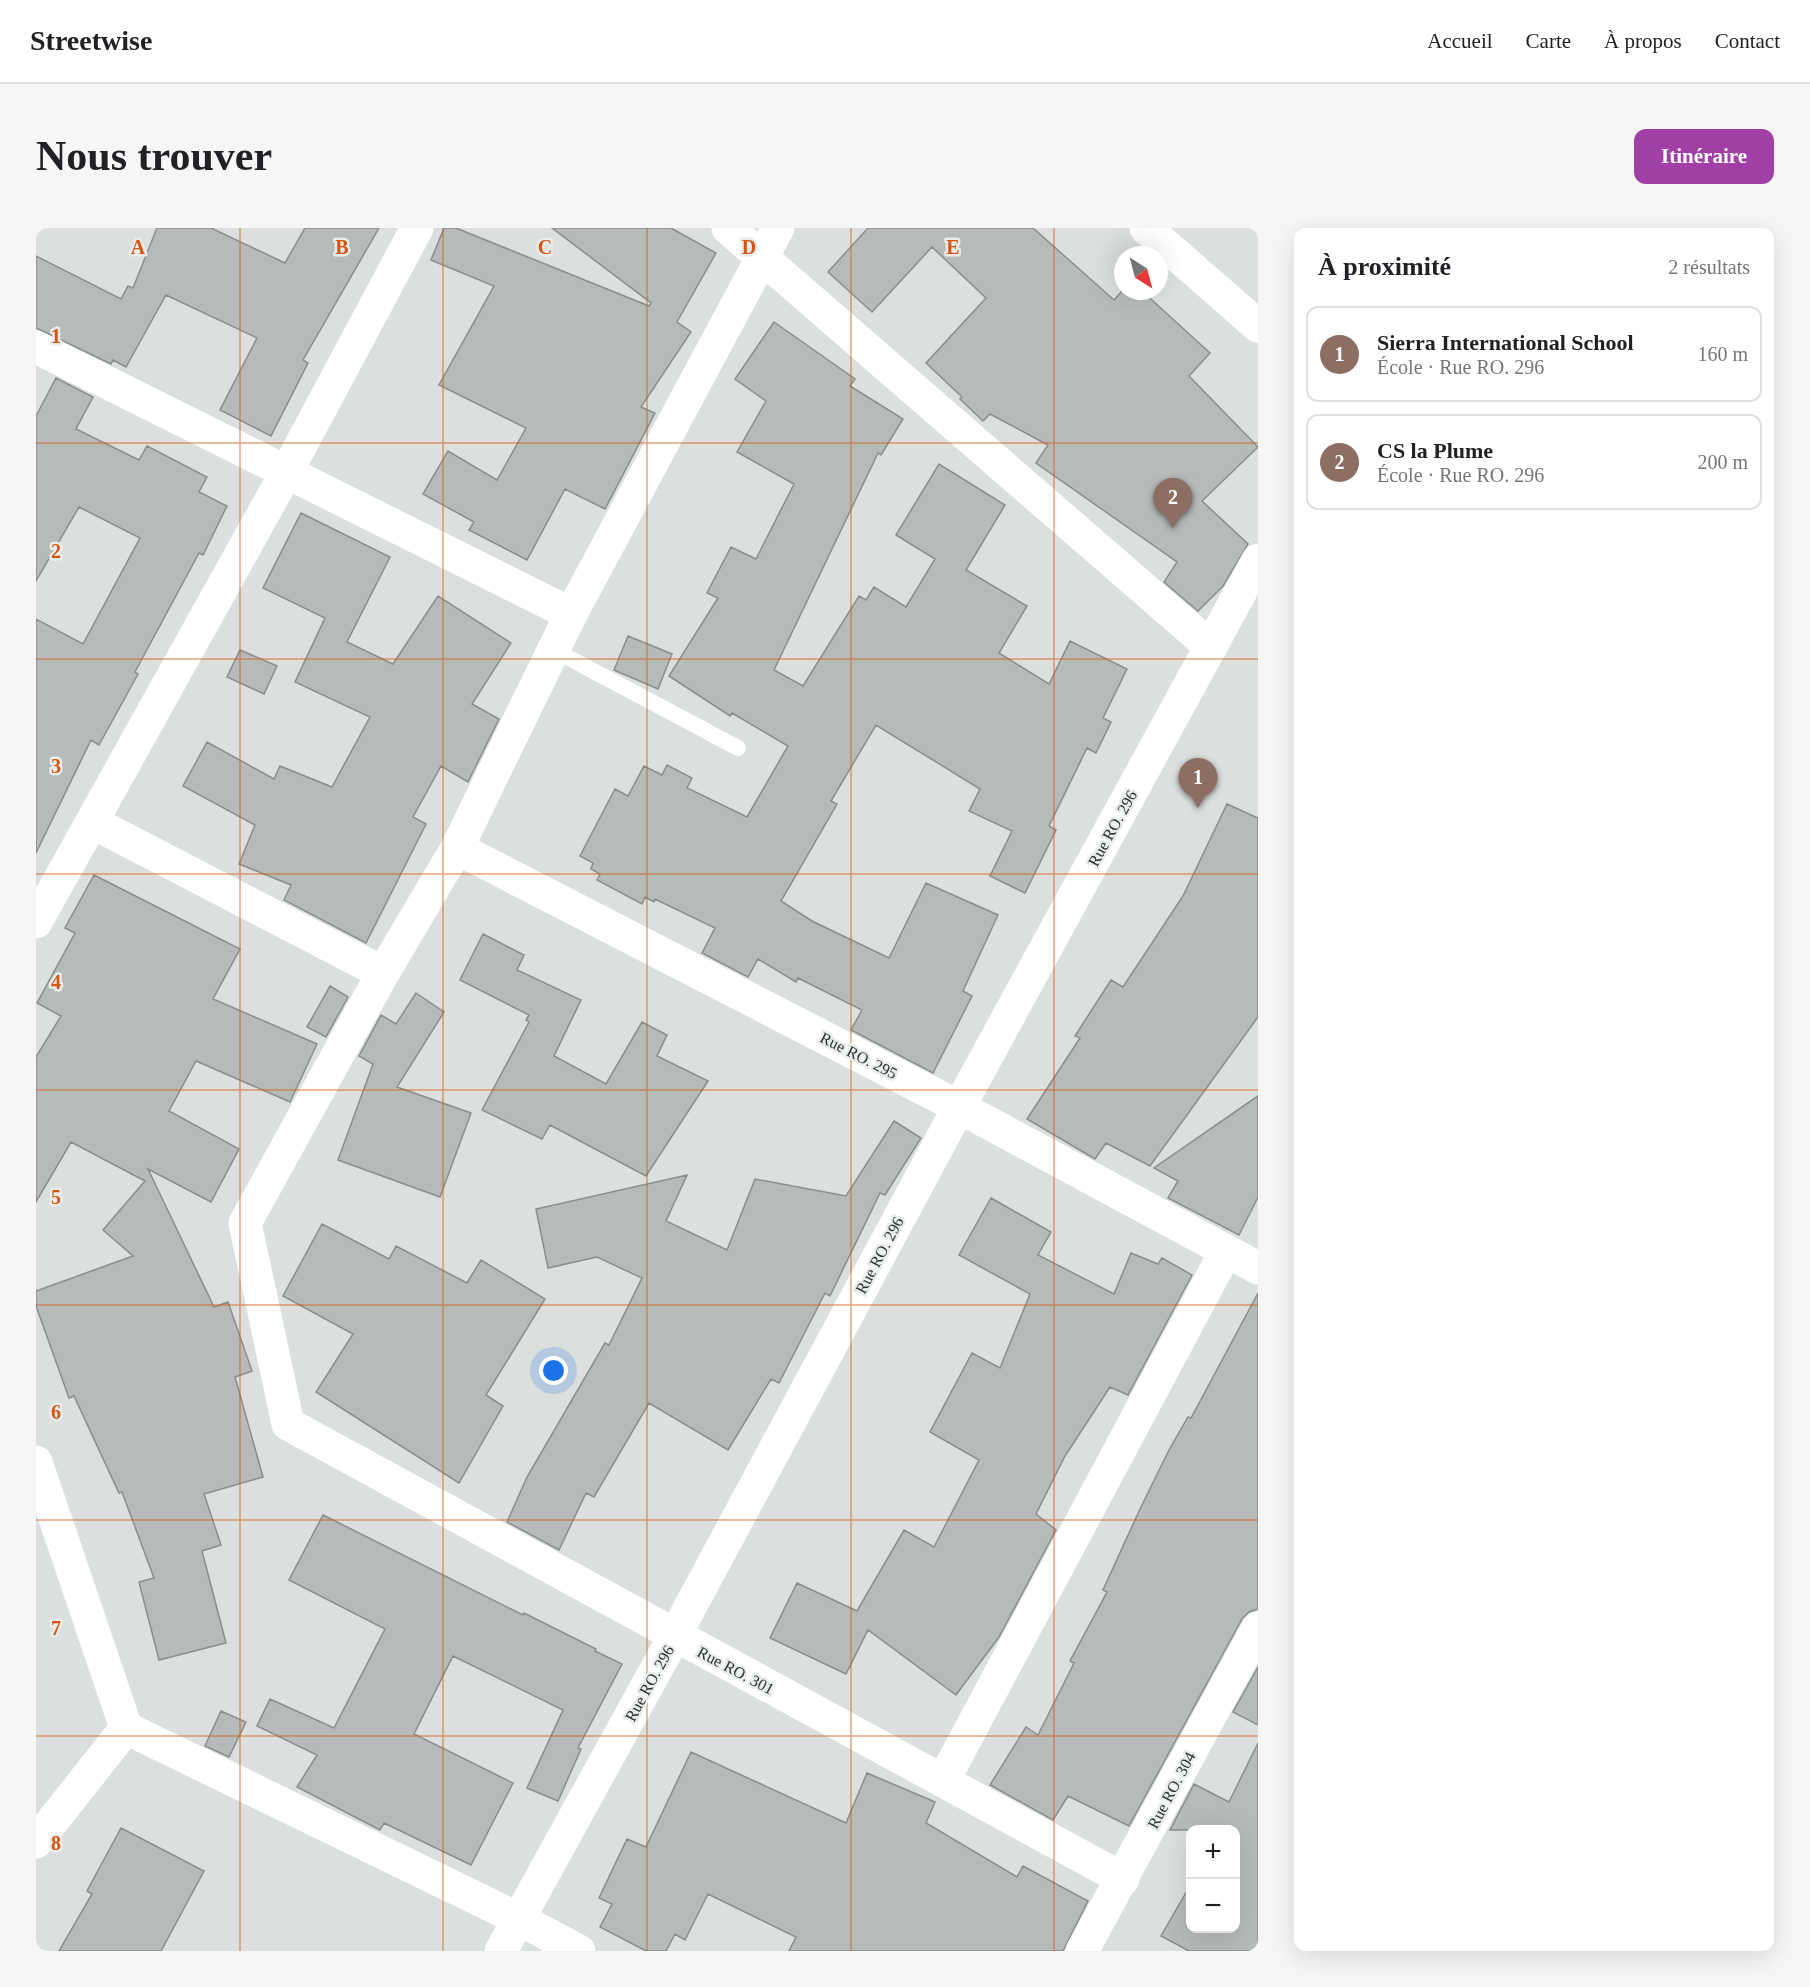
<!DOCTYPE html>
<html lang="fr">
<head>
<meta charset="utf-8">
<style>
  :root { --surface:#fff; --page:#f6f6f6; --text:#202124; --muted:#757577; --line:#e0e0e0; --accent:#a23fa6 }
  body { margin:0; font-family:Georgia,serif; background:var(--page); color:var(--text) }
  .controls { position:absolute; right:18px; bottom:18px; display:grid; overflow:hidden; border-radius:12px; box-shadow:0 6px 24px #0002 }
  .controls button { width:54px; height:54px; display:grid; place-items:center; padding:0; border:0; border-bottom:2px solid var(--line); background:var(--surface); color:var(--text); font:30px sans-serif }
  .compass { position:absolute; left:1078px; top:18px; width:54px; height:54px; border-radius:50%; background:var(--surface); box-shadow:0 6px 24px #0002; rotate:144deg }
  .you { position:absolute; left:518px; top:1143px; width:21px; height:21px; margin:-15px; border:4px solid #fff; border-radius:50%; background:#1a73e8; box-shadow:0 0 0 9px #1a73e833 }
  .badge { display:grid; place-items:center; width:39px; height:39px; border-radius:50%; background:var(--accent); color:#fff; font-size:20px; font-weight:700 }
  .pin { position:absolute; translate:-50% -50px; filter:drop-shadow(0 2px 3px #0008) }
  .pin::after { content:''; position:absolute; top:32px; width:21px; height:18px; background:inherit; clip-path:polygon(0 0,100% 0,50% 100%) }
  .list { margin:0; padding:0; list-style:none }
  h2 { display:flex; justify-content:space-between; align-items:center; height:78px; margin:0; padding:0 24px; font-size:26px }
  h2 small { font-size:20px; font-weight:400; color:var(--muted) }
  .list li { display:grid; grid-template-columns:39px 1fr auto; gap:18px; align-items:center; box-sizing:border-box; height:96px; margin:0 12px 12px; padding:0 12px; border:2px solid var(--line); border-radius:12px }
  .list b { display:block; font-size:22px; white-space:nowrap }
  .list p { margin:0; font-size:20px; white-space:nowrap; color:var(--muted) }
  .list em { font-size:20px; font-style:normal; color:var(--muted) }
  .map { position:relative; flex:none; width:1222px; height:1723px; overflow:hidden; border-radius:12px }
  header { display:flex; align-items:center; gap:36px; box-sizing:border-box; height:84px; padding:0 30px; background:var(--surface); border-bottom:2px solid var(--line) }
  header strong { font-size:28px }
  nav { display:flex; gap:33px; margin-inline-start:auto; font-size:21px }
  .intro { display:flex; align-items:center; justify-content:space-between; box-sizing:border-box; height:144px; padding:0 36px }
  h1 { margin:0; font-size:42px }
  .button { padding:15px 27px; border-radius:12px; background:var(--accent); color:#fff; font-size:21px; font-weight:700 }
  main { display:flex; gap:36px; padding:0 36px }
  aside { flex:1; background:var(--surface); border-radius:12px; box-shadow:0 6px 24px #0002 }
  .map>svg:first-child { display:block }
</style>
</head>
<body>
<header>
<strong>Streetwise</strong>
<nav><a>Accueil</a><a>Carte</a><a>À propos</a><a>Contact</a></nav>
</header>
<div class="intro"><h1>Nous trouver</h1><a class="button">Itinéraire</a></div>
<main>
<div class="map">
<svg width="1222" height="1723" viewBox="0 0 1222 1723">
  <rect width="100%" height="100%" fill="#dbdfde"/>
  <!-- building -->
  <path fill="#b6bbba" stroke="#898d8c" stroke-width="1.5" d="M 121,0 L 175,0 L 249,35 L 269,0 L 343,0 L 267,132 L 272,135 L 235,208 L 184,182 L 221,110 L 130,67 L 90,139 L 77,132 L 75,136 L 0,100 L 0,28 L 85,71 L 92,58 L 97,60 Z
    M 408,0 L 420,0 L 613,78 L 615,75 L 516,0 L 635,0 L 680,25 L 641,94 L 655,104 L 605,179 L 619,185 L 569,281 L 529,261 L 491,332 L 433,302 L 438,294 L 387,266 L 412,223 L 461,252 L 490,200 L 403,157 L 458,58 L 395,32 Z
    M 832,0 L 997,0 L 1078,72 L 1086,63 L 1106,63 L 1174,125 L 1153,148 L 1222,219 L 1166,273 L 1212,316 L 1187,358 L 1162,383 L 1128,354 L 1141,334 L 1000,235 L 1012,217 L 954,186 L 947,193 L 924,171 L 926,169 L 890,135 L 950,70 L 896,19 L 836,84 L 792,44 Z
    M 738,94 L 819,151 L 814,158 L 867,191 L 845,227 L 842,225 L 738,442 L 767,458 L 823,368 L 830,372 L 838,359 L 870,379 L 899,331 L 860,307 L 903,236 L 969,277 L 930,342 L 991,378 L 963,425 L 1013,456 L 1034,413 L 1091,441 L 1067,490 L 1075,494 L 1060,525 L 1051,520 L 1013,598 L 1020,602 L 989,665 L 954,648 L 976,603 L 933,583 L 944,561 L 840,497 L 795,573 L 801,576 L 745,673 L 776,693 L 853,730 L 890,655 L 962,687 L 927,763 L 936,768 L 897,845 L 815,802 L 826,782 L 762,750 L 760,754 L 722,731 L 712,749 L 666,725 L 679,700 L 619,671 L 618,674 L 609,669 L 606,676 L 561,652 L 564,646 L 555,641 L 557,635 L 544,628 L 579,561 L 592,568 L 608,538 L 626,547 L 631,537 L 656,550 L 651,560 L 711,589 L 752,518 L 696,485 L 694,488 L 633,448 L 682,370 L 671,365 L 695,319 L 720,331 L 758,256 L 701,224 L 730,173 L 699,151 Z
    M 20,150 L 57,169 L 40,201 L 103,232 L 111,218 L 171,249 L 163,264 L 191,278 L 167,327 L 163,325 L 99,444 L 102,446 L 63,517 L 55,512 L 0,625 L 0,391 L 47,416 L 104,310 L 43,279 L 0,353 L 0,188 Z
    M 265,285 L 354,329 L 311,414 L 357,436 L 402,368 L 475,415 L 436,476 L 463,491 L 432,554 L 405,538 L 377,589 L 390,596 L 330,715 L 248,672 L 255,657 L 203,636 L 219,597 L 147,558 L 171,514 L 238,551 L 244,538 L 296,559 L 334,489 L 259,454 L 289,390 L 227,360 Z
    M 592,408 L 636,426 L 622,461 L 578,442 Z
    M 204,422 L 241,438 L 228,466 L 191,449 Z
    M 1191,576 L 1222,590 L 1222,789 L 1114,938 L 1070,915 L 1059,931 L 991,891 L 1044,810 L 1039,808 L 1075,752 L 1087,759 L 1147,668 Z
    M 58,647 L 204,721 L 177,771 L 281,816 L 254,874 L 160,833 L 133,883 L 203,921 L 175,974 L 112,941 L 178,1079 L 192,1074 L 216,1143 L 199,1149 L 227,1249 L 168,1266 L 185,1317 L 166,1323 L 190,1415 L 123,1432 L 103,1354 L 118,1350 L 86,1264 L 83,1265 L 38,1168 L 33,1170 L 0,1078 L 0,1063 L 97,1028 L 67,1002 L 109,953 L 35,914 L 0,974 L 0,829 L 25,788 L 1,775 L 39,705 L 29,700 Z
    M 447,706 L 488,727 L 481,742 L 545,772 L 518,828 L 570,856 L 606,794 L 631,807 L 621,828 L 672,853 L 610,948 L 514,897 L 506,911 L 446,882 L 493,794 L 490,792 L 493,787 L 424,752 Z
    M 294,758 L 312,769 L 290,809 L 271,799 Z
    M 380,765 L 408,784 L 361,859 L 435,885 L 404,969 L 302,932 L 337,836 L 323,828 L 345,787 L 360,796 Z
    M 1222,868 L 1222,969 L 1203,1007 L 1132,970 L 1142,953 L 1118,940 Z
    M 858,893 L 885,910 L 849,967 L 844,965 L 794,1068 L 789,1065 L 743,1155 L 735,1151 L 692,1222 L 613,1175 L 558,1269 L 550,1265 L 523,1322 L 471,1294 L 491,1249 L 569,1115 L 573,1117 L 606,1050 L 561,1029 L 512,1040 L 500,981 L 651,947 L 630,993 L 691,1022 L 719,951 L 810,968 Z
    M 955,970 L 1015,1004 L 1002,1027 L 1078,1066 L 1095,1025 L 1122,1036 L 1126,1030 L 1156,1047 L 1092,1167 L 1074,1159 L 1029,1228 L 1000,1286 L 1020,1302 L 963,1409 L 920,1467 L 832,1402 L 810,1446 L 734,1410 L 761,1355 L 821,1383 L 868,1302 L 898,1319 L 943,1232 L 894,1204 L 936,1125 L 964,1140 L 994,1066 L 923,1027 Z
    M 286,996 L 353,1031 L 360,1018 L 431,1055 L 445,1032 L 509,1071 L 450,1167 L 467,1178 L 423,1255 L 280,1164 L 317,1106 L 247,1068 Z
    M 1222,1065 L 1222,1381 L 1213,1384 L 1206,1391 L 1093,1598 L 1032,1568 L 1017,1592 L 954,1557 L 990,1499 L 1002,1507 L 1038,1435 L 1034,1433 L 1071,1364 L 1067,1362 L 1104,1281 L 1133,1222 L 1152,1189 L 1155,1190 Z
    M 287,1287 L 487,1387 L 488,1385 L 560,1421 L 559,1423 L 586,1436 L 542,1520 L 545,1521 L 522,1573 L 491,1560 L 527,1482 L 417,1428 L 378,1506 L 477,1555 L 435,1637 L 348,1595 L 344,1602 L 261,1559 L 281,1527 L 221,1498 L 234,1471 L 298,1500 L 349,1401 L 253,1352 Z
    M 1222,1439 L 1222,1497 L 1197,1484 Z
    M 185,1483 L 210,1494 L 193,1529 L 169,1518 Z
    M 1222,1515 L 1222,1723 L 1153,1723 L 1125,1708 L 1155,1656 L 1155,1701 L 1200,1701 L 1200,1602 L 1134,1602 L 1158,1556 L 1193,1574 Z
    M 655,1524 L 810,1595 L 831,1545 L 899,1574 L 890,1595 L 981,1649 L 987,1638 L 1052,1673 L 1027,1723 L 753,1723 L 760,1709 L 672,1666 L 649,1712 L 639,1706 L 630,1723 L 610,1723 L 564,1699 L 576,1676 L 563,1670 L 591,1611 L 610,1619 Z
    M 85,1600 L 168,1643 L 125,1723 L 23,1723 L 56,1666 L 51,1663 Z"/>
  <g fill="none" stroke-linecap="round" stroke-linejoin="round">
    <!-- service -->
    <path stroke="#fff" stroke-width="16" d="M 518,422 L 702,520"/>
    <!-- minor -->
    <path stroke="#fff" stroke-width="33" d="M 692,0 L 1175,419
      M 742,0 L 535,386 L 421,620 L 347,745 L 209,995 L 252,1196 L 1087,1651
      M 1110,0 L 1222,98
      M 0,119 L 535,386
      M 56,594 L 347,745
      M 421,620 L 923,879 L 1222,1040
      M 0,694 L 250,245 L 381,0
      M 907,1553 L 1190,1023
      M 465,1723 L 638,1409 L 923,879 L 1222,332
      M 1046,1723 L 1222,1400"/>
    <!-- tertiary -->
    <path stroke="#fff" stroke-width="33" d="M 0,1234 L 90,1500
      M 0,1614 L 90,1500 L 483,1691 L 543,1723"/>
  </g>
  <!-- grid -->
  <path fill="none" stroke="#d65510" stroke-width="1.5" stroke-opacity="0.55" d="M 204,0 L 204,1723M 407,0 L 407,1723M 611,0 L 611,1723M 815,0 L 815,1723M 1018,0 L 1018,1723M 0,215 L 1222,215M 0,431 L 1222,431M 0,646 L 1222,646M 0,862 L 1222,862M 0,1077 L 1222,1077M 0,1292 L 1222,1292M 0,1508 L 1222,1508"/>
  <g text-anchor="middle" stroke-width="5" stroke-linejoin="round" paint-order="stroke">
    <!-- street labels -->
    <g font-size="16" fill="#2f3130" stroke="#e8eceb">
      <text transform="translate(1076 600) rotate(-61)" y="6">Rue RO. 296</text>
      <text transform="translate(823 827) rotate(27)" y="6">Rue RO. 295</text>
      <text transform="translate(843 1027) rotate(-62)" y="6">Rue RO. 296</text>
      <text transform="translate(700 1442) rotate(28)" y="6">Rue RO. 301</text>
      <text transform="translate(613 1455) rotate(-61)" y="6">Rue RO. 296</text>
      <text transform="translate(1135 1562) rotate(-62)" y="6">Rue RO. 304</text>
    </g>
  </g>
  <g font-size="20" text-anchor="middle" font-weight="bold" fill="#d65510" stroke="#e8eceb" stroke-width="5" stroke-linejoin="round" paint-order="stroke">
    <text x="102" y="26">A</text>
    <text x="306" y="26">B</text>
    <text x="509" y="26">C</text>
    <text x="713" y="26">D</text>
    <text x="917" y="26">E</text>
    <text x="20" y="115">1</text>
    <text x="20" y="330">2</text>
    <text x="20" y="545">3</text>
    <text x="20" y="761">4</text>
    <text x="20" y="976">5</text>
    <text x="20" y="1191">6</text>
    <text x="20" y="1407">7</text>
    <text x="20" y="1622">8</text>
  </g>
</svg>
<div class="controls">
<button>+</button>
<button>−</button>
</div>
<svg class="compass" viewBox="-18 -18 36 36"><path d="M0-13l5 13h-10z" fill="#e53935"/><path d="M0 13l5-13h-10z" fill="#757577"/></svg>
<div class="you"></div>
<div class="pin badge" style="left:1162px;top:580px;background:#8d6e63">1</div>
<div class="pin badge" style="left:1137px;top:300px;background:#8d6e63">2</div>
</div>
<aside>
<h2>À proximité<small>2 résultats</small></h2>
<ul class="list">
<li><span class="badge" style="background:#8d6e63">1</span><div><b>Sierra International School</b><p>École · Rue RO. 296</p></div><em>160 m</em></li>
<li><span class="badge" style="background:#8d6e63">2</span><div><b>CS la Plume</b><p>École · Rue RO. 296</p></div><em>200 m</em></li>
</ul>
</aside>
</main>
</body>
</html>
